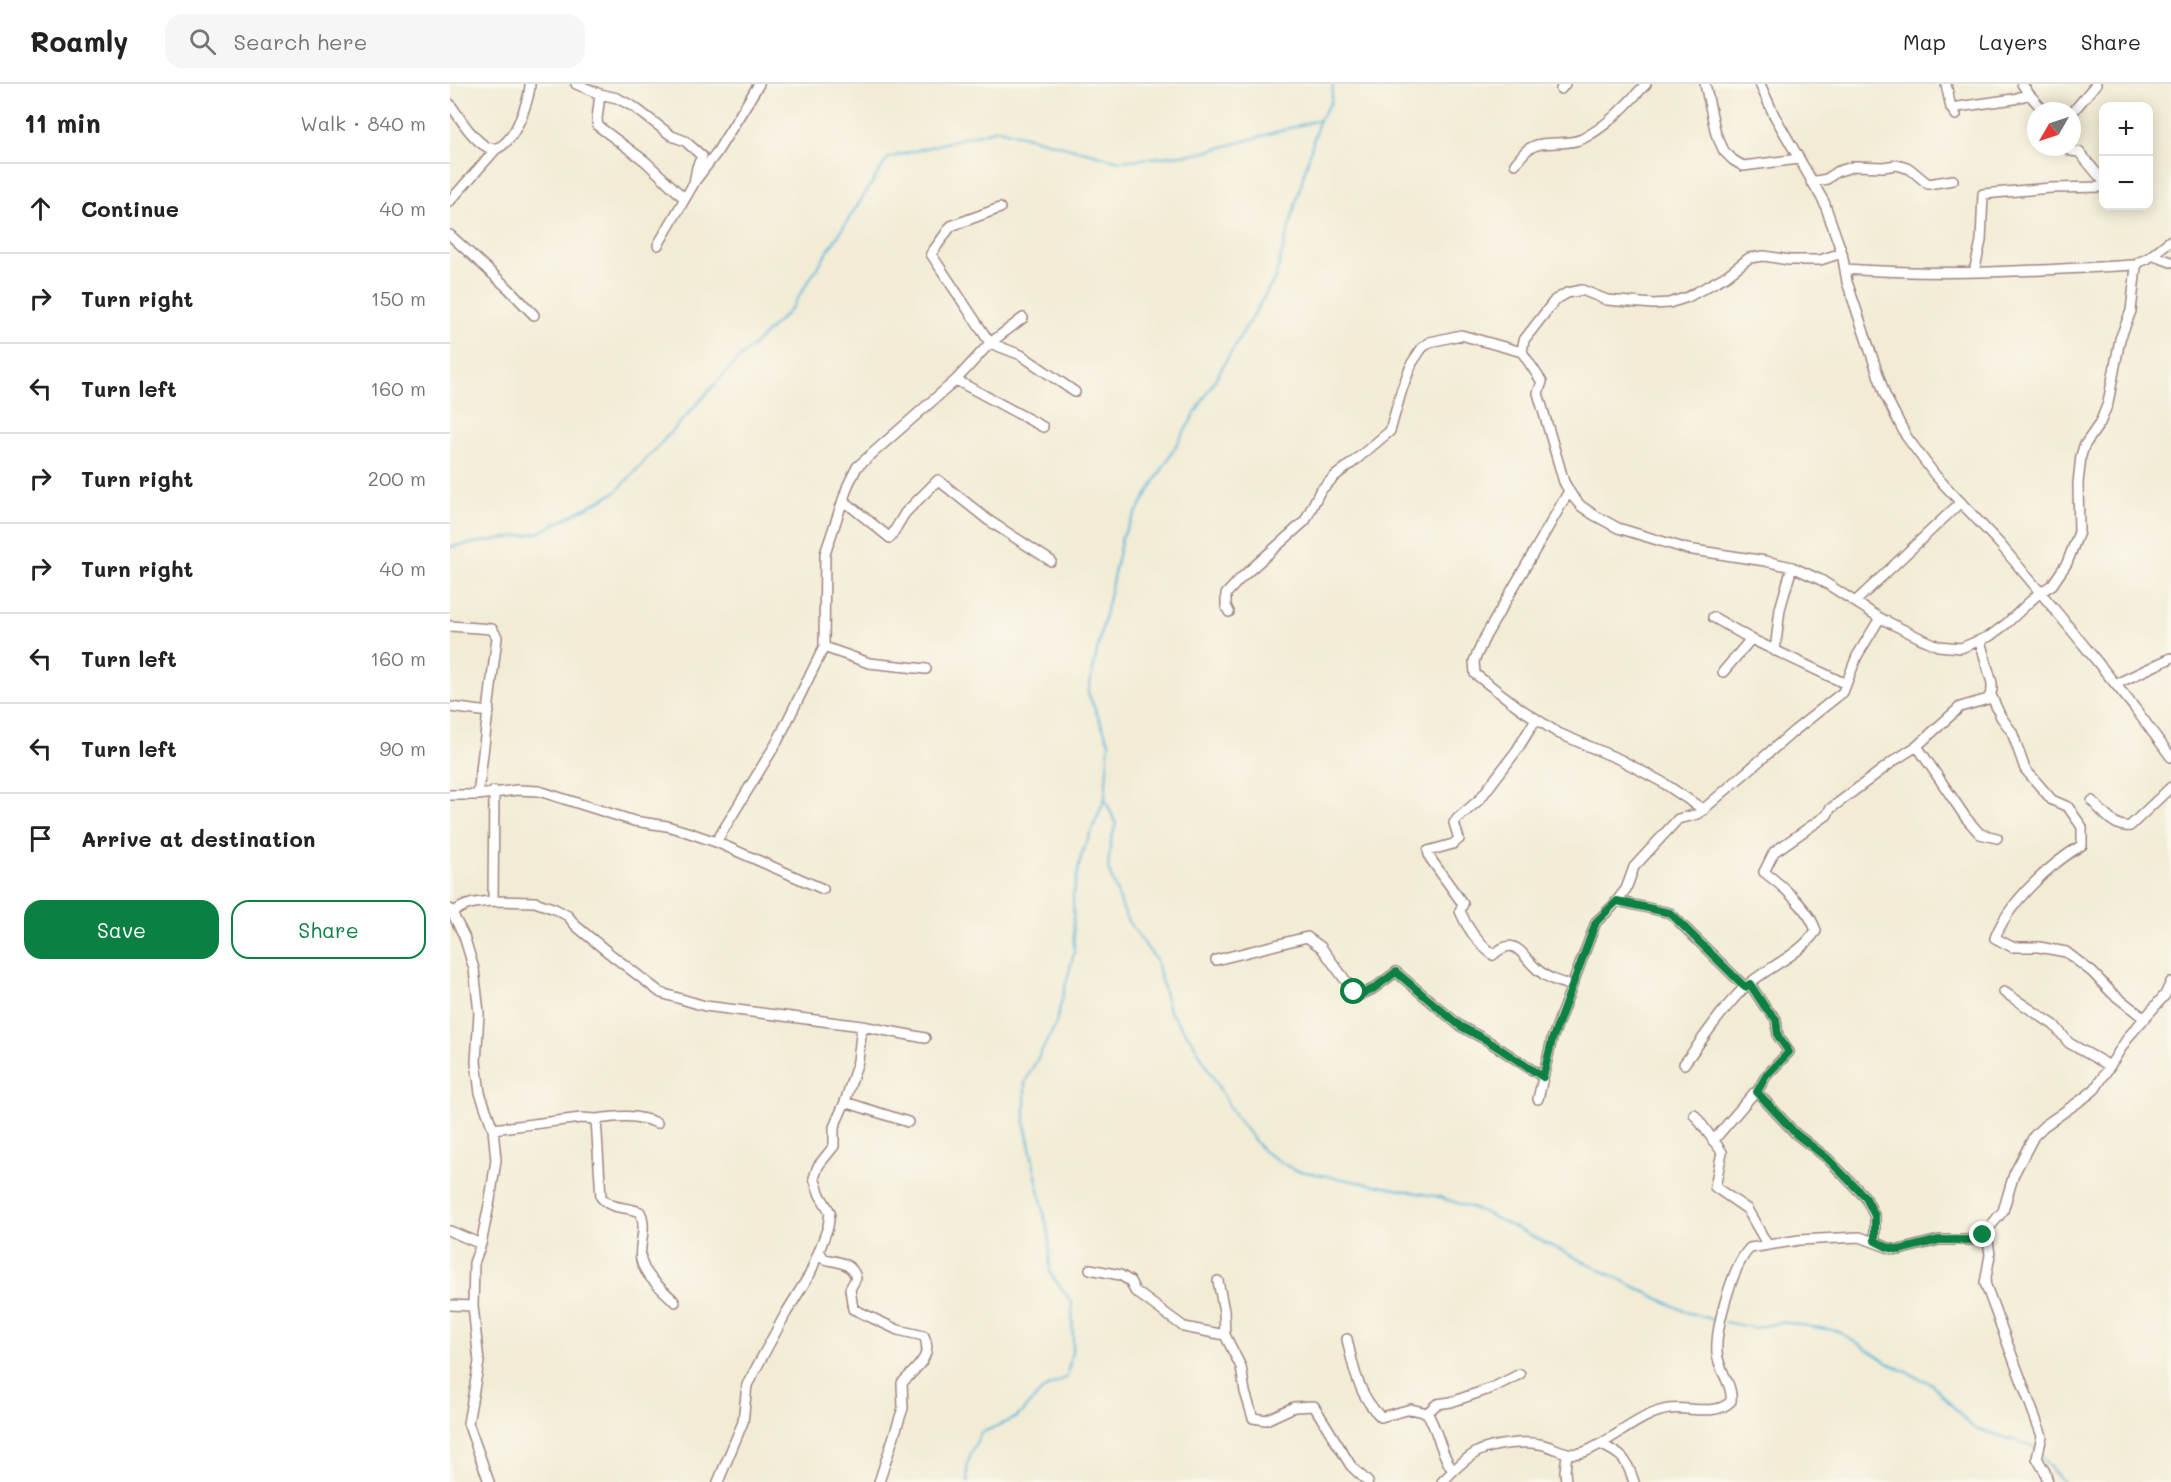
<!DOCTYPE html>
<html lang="en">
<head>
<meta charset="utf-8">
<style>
  :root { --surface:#fff; --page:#f6f6f6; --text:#222; --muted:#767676; --line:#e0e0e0; --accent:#0b8043 }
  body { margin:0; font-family:Mali,sans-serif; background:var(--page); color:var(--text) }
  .controls { position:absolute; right:18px; top:18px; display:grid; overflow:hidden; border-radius:12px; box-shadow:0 3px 15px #0003 }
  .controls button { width:54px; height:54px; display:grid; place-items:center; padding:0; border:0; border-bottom:2px solid var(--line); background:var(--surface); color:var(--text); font:30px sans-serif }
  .compass { position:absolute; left:1577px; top:18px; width:54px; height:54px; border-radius:50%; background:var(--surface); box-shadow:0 3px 15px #0003; rotate:231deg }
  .stop { position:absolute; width:18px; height:18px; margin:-14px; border:4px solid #0b8043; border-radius:50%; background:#fff }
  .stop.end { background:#0b8043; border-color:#fff; box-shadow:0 2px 6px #0008 }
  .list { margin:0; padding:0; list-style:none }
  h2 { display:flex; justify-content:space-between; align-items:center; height:78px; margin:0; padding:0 24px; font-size:26px }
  h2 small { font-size:20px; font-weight:400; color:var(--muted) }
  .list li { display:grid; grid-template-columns:39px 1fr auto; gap:18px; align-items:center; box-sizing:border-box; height:90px; padding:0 24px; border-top:2px solid var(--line) }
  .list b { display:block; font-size:22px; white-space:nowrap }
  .list em { font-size:20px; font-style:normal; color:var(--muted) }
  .actions { display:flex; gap:12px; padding:18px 24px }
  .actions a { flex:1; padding:14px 0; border:2px solid var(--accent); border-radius:18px; text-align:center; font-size:21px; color:var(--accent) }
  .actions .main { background:var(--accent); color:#fff }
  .icon { flex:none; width:33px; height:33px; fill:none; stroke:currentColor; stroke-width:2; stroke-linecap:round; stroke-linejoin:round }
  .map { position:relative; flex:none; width:1721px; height:1398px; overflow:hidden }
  header { display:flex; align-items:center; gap:36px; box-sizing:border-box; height:84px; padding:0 30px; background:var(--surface); border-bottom:2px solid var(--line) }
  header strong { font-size:28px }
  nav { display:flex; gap:33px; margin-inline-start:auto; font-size:21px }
  .search { width:420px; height:54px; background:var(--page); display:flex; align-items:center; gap:15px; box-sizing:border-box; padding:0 21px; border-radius:18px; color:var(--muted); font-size:22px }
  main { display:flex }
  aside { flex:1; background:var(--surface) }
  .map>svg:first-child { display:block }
</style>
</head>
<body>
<header>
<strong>Roamly</strong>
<div class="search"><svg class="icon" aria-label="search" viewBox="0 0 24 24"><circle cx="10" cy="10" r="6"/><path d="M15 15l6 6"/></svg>Search here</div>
<nav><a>Map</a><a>Layers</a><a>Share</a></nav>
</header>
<main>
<aside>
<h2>11 min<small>Walk · 840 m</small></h2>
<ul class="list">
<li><svg class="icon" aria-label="ahead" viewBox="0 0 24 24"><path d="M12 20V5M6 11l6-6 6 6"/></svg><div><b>Continue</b></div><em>40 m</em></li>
<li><svg class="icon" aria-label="right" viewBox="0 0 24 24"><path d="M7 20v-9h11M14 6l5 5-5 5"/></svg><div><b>Turn right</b></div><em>150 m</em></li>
<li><svg class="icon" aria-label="left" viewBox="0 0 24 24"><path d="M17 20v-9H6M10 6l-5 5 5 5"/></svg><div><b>Turn left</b></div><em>160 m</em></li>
<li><svg class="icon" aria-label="right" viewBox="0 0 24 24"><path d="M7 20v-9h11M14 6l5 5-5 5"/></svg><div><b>Turn right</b></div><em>200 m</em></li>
<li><svg class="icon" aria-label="right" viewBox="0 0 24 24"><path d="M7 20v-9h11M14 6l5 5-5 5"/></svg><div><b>Turn right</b></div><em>40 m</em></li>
<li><svg class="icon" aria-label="left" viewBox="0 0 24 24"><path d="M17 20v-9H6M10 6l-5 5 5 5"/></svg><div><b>Turn left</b></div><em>160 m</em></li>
<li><svg class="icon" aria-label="left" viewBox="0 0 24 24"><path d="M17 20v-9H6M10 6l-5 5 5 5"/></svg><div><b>Turn left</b></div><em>90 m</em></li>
<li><svg class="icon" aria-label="arrive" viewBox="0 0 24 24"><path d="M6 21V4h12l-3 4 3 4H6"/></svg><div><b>Arrive at destination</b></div></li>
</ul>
<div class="actions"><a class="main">Save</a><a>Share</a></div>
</aside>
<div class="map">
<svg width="1721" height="1398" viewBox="0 0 1721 1398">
  <rect width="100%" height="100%" fill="#fbf7ec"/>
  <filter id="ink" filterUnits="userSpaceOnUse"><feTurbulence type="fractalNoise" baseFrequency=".0167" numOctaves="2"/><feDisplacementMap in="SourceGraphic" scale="12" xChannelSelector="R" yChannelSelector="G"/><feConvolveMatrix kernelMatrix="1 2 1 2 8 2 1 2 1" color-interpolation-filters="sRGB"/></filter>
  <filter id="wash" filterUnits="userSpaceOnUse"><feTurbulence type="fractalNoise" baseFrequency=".008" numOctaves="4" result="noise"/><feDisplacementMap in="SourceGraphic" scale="24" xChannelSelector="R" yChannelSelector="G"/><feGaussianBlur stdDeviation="1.35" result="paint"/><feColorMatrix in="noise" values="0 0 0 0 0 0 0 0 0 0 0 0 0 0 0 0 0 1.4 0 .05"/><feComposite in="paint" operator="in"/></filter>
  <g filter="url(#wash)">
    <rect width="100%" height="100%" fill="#f2ecd5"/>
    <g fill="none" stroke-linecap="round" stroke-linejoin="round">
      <!-- stream -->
      <path stroke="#5db6da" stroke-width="2" d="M 0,463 L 88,449 L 166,408 L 282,282 L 340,226 L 438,74 L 548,45 L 670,77 L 752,69 L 868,36
        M 655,715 L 666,740 L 661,756 L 658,784 L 677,836 L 706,876 L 719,927 L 743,958 L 785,1032 L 813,1067 L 844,1086 L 989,1113 L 1031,1127 L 1236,1228 L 1268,1237
        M 1274,1238 L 1304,1244 L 1332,1238 L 1388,1247 L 1438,1279 L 1482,1300 L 1522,1343 L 1582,1362 L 1586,1366
        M 1591,1373 L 1613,1398
        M 518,1398 C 514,1380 523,1364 531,1349 L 567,1333 L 594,1305 L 617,1293 L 623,1261 L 622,1219 L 600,1189 L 599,1152 L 575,1041 L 575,998 L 605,942 L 624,869 L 623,811 L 631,772 L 655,714 L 659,658 L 638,609 L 672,453 L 825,194 L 869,36 L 881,18 L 883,0"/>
    </g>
  </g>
  <g filter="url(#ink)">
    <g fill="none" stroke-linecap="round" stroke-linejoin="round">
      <!-- minor casing -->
      <g stroke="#9e8680" stroke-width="12">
        <path id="minor" d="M 126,0 L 150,10 L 167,14 L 184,23 L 222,52 L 235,57 L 252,72 L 247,83 L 244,99 L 208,161
          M 1255,0 L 1266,50 L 1274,67 L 1283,76 L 1293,82 L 1349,75
          M 1310,0 L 1324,31 L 1374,118 L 1392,169 L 1397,198 L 1435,311 L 1456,352 L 1485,391 L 1549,459 L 1610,532 L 1684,623 L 1721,673
          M 1496,0 L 1501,24 L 1506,31
          M 1572,0 L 1579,10
          M 1111,5 L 1115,0
          M 150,10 L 147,35 L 148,42 L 195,77 L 234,114
          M 0,20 C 10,34 22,55 37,63 C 60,75 80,16 80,0
          M 1501,24 L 1564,15 L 1579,10 L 1594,27
          M 1622,29 L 1646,0
          M 1616,63 L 1621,67 L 1629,68 L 1654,98
          M 1065,80 C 1069,75 1073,70 1077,66 C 1092,54 1114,63 1132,55 C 1158,42 1176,21 1196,0
          M 245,97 L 267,68 L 309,0
          M 1361,98 L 1377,95 L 1386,88 L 1405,82 L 1433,83 L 1447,81 L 1460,85 L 1478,100 L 1503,96
          M 0,117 L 46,65
          M 550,124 L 501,142 L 481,170 L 540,259 L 571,271 L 625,308
          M 0,151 L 59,205 L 84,231
          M 1392,169 L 1370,176 L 1339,176 L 1314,172 L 1299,174 L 1276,192 L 1238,213 L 1219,219 L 1203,220 L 1157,216 L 1132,206 L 1117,209 L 1105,216 L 1074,256 L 1072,268 L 1092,298 L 1088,309 L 1114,398 L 1122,412 L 1131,422 L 1144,431 L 1168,444 L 1237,465 L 1315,477 L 1342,483 L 1371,496 L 1430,534 L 1470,554 L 1488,562 L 1511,564 L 1540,552 L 1556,540 L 1589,509 L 1602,501 L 1617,479 L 1629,448 L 1628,399 L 1631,372 L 1634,362 L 1650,339 L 1658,319 L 1670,255 L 1681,227 L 1686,183 L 1689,178 L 1697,175 L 1721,156
          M 1702,171 L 1721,178
          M 1395,185 C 1491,192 1587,187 1683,181 L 1686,183
          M 1524,188 L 1531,157 L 1533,110 L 1601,104 L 1654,103
          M 506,296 L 593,343
          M 1119,407 L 1035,553 L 1024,577 L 1025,590 L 1071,625 L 1108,649 L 1171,676 L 1212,698 L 1254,726
          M 393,416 L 440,454 L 455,429 L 488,396 L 538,436 L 601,477
          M 1406,517 L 1511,418
          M 779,528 L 776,522 L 776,510 L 791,494 L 855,437 L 870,407 L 885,392 L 902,379 L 940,347 L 952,305 L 962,279 L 972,264 L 980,258 L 1011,251 L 1072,268
          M 1263,533 L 1301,555 L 1273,588
          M 0,542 L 42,545 L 47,553 L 28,711
          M 1301,555 L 1396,600
          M 374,563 L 419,579 L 476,585
          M 1325,567 L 1330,525 L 1342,483
          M 1666,600 L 1721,574
          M 1541,611 L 1551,633 L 1562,648 L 1575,685 L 1602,716 L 1618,723 L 1632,743 L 1632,761 C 1600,780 1558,819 1545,854 L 1562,863 L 1589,863 L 1616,868 L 1642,888 L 1662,909 L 1695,935
          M 0,623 L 39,628
          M 1086,635 L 1067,666 L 1030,715 L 1007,735 L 1004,739 L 1009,755 L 1003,760 L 978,767 L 980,774 L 1013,820 L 1010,827 C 1017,844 1028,859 1043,871 C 1067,850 1071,872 1088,886 C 1098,895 1109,898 1122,902
          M 1467,662 L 1516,734 L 1530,750 L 1547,754
          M 44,707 L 43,817 L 85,818 L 105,825 L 118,832 L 126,842 L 159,869 L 211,909 L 255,922 L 412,942 L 475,954
          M 0,711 L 28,711 L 67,706 L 89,707 L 184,737 L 217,742 L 237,748 L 266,758 L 373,805
          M 1642,717 C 1652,727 1665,745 1680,742 L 1721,703
          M 266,758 L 327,658 L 374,563 L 375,470 L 398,401 L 407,383 L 506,296 L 540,259 L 573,234
          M 1167,817 L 1220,829 L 1295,903
          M 0,825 L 14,852 L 24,885 L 29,929 L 26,978 L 30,1009 L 43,1045 L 46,1076 L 40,1116 L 31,1160 L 24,1179 L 23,1222 L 29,1278 L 18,1339 L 39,1398
          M 3,829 C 14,819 29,818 43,817
          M 766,876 L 857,853 L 871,863 L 904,908 L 910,911 L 923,905 L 946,888 L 1010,942 L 1038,957 L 1093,993
          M 1300,900 L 1315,923 L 1326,935 L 1328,952 L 1339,968 L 1316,992 L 1307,1008
          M 1554,908 L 1604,941 L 1619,959 L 1660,982
          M 412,942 L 408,977 L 395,1018 L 384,1043 L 384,1062 L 368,1082 L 364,1094 L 370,1111 L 380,1128 L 378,1143 L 369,1167 L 374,1175 C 387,1178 402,1178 406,1194 L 400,1205 L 403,1225 L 448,1246 L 474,1252 C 484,1272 465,1285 452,1299 L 453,1324 L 429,1398
          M 1234,980 C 1253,955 1271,926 1294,904 C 1316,883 1347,874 1366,847 C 1360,826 1332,801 1314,788 L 1324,768 L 1377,731 L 1380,725 L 1445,676 L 1467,662 L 1510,623 L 1538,615 L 1542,606 L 1542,599 L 1530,557
          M 1088,1015 L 1102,955 L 1146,838 L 1162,823 L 1176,805 L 1184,783 L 1228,735 L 1248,730 L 1344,647 L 1393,608 L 1407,572 L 1430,534
          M 395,1018 L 458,1038
          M 1244,1030 L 1272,1068 L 1265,1103 L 1297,1125 L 1317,1160
          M 146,1035 C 169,1032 185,1030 207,1039
          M 43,1045 L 131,1034 L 146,1035 L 151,1113 C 161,1126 176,1122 190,1128 C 198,1143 188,1161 191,1176 C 195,1193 214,1206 225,1218
          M 1263,1057 L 1304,1009 L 1307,1008 L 1346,1050 L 1377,1074 L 1416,1114 L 1425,1133 L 1425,1157
          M 0,1147 L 31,1160
          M 1537,1149 L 1540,1171 L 1535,1199 L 1592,1352 L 1587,1374 L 1595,1388 L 1598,1398
          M 640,1185 L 670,1191 L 680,1197 L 685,1207 L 734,1243 L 775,1251
          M 768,1197 L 774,1227 L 775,1251 L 791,1283 L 795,1308 L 803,1334 L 816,1336 L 844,1323 L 864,1322 L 901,1382 L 918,1398
          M 0,1221 L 23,1222
          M 897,1255 C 903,1283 909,1313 931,1333 L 961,1325 L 977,1329 C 989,1348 990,1369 1003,1387
          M 977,1329 L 987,1320 L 1001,1318 L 1042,1304 L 1070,1290
          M 1150,1360 C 1173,1371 1176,1374 1184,1398
          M 268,1398 L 293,1338 L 297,1301 L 336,1229 L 360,1190 L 369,1167
          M 992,1398 C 1002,1388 1014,1375 1027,1368 C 1043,1360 1077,1356 1094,1361 C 1108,1365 1118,1373 1134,1368 C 1161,1358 1192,1328 1219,1325 C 1238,1322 1266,1333 1281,1317 C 1283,1300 1269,1288 1267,1269 C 1265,1245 1283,1180 1300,1164 L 1349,1156 L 1410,1153 L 1442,1165 L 1449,1166 L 1489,1156 L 1522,1156 L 1533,1151 L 1553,1127 L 1564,1090 L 1584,1052 L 1594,1042 L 1634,1014 L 1645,1005 L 1679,952 L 1715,911 L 1721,898
          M 1116,1398 L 1115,1387 L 1117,1370"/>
      </g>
      <!-- minor -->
      <use href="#minor" stroke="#fff" stroke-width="9"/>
    </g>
  </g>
  <g fill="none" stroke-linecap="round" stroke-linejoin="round" filter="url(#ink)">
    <!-- route -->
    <path stroke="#0b8043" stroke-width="8" d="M 904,908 L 910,911 L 923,905 L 946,888 L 1010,942 L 1038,957 L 1093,993 L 1102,956 L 1146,838 L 1167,817 L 1220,829 L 1295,903 L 1300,900 L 1315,923 L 1326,935 L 1328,952 L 1339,968 L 1316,992 L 1307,1008 L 1346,1050 L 1377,1074 L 1416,1114 L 1425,1132 L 1425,1157 L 1437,1163 L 1449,1166 L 1489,1156 L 1522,1156 L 1533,1151"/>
  </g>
</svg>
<div class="controls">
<button>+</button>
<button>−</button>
</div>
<svg class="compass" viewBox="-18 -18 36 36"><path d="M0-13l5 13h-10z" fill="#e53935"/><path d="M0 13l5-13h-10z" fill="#767676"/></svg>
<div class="stop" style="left:904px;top:908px"></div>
<div class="stop end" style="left:1533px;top:1151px"></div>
</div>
</main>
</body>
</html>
